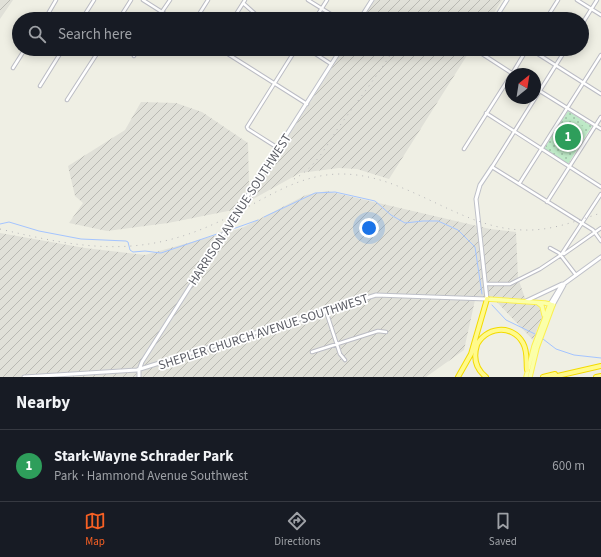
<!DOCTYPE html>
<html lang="en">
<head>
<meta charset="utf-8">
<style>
  :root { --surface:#171b24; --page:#20242c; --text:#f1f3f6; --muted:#9ea1a6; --line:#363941; --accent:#f66024 }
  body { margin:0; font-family:"Source Sans 3",sans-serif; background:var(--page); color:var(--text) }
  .compass { position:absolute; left:505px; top:68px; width:36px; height:36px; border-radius:50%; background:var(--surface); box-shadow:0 2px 10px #0003; rotate:30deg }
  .you { position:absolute; left:369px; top:228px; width:14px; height:14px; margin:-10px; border:3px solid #fff; border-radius:50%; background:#1a73e8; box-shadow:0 0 0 6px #1a73e833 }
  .badge { display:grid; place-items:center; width:26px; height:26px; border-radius:50%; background:var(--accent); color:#fff; font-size:13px; font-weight:700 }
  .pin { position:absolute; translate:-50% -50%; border:2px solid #fff; box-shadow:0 1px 4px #0006 }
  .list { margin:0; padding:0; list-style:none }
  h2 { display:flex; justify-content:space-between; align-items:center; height:52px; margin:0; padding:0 16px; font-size:17px }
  h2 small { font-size:13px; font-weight:400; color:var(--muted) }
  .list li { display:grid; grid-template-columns:26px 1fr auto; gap:12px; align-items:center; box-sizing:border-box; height:72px; padding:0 16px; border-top:1px solid var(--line) }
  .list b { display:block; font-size:15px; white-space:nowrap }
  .list p { margin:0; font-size:13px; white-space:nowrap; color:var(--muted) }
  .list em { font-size:13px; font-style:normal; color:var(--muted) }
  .icon { flex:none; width:22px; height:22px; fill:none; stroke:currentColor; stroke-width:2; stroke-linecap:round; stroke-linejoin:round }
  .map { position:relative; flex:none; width:601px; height:377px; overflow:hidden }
  .search { position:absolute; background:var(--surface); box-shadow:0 2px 10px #0003; left:12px; right:12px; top:12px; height:44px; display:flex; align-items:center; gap:10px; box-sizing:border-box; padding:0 14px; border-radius:22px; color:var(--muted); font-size:15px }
  .sheet { height:124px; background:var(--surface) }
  nav { display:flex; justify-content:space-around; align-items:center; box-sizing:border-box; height:56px; border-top:1px solid var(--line); background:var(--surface); font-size:11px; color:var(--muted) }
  nav a { display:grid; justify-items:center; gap:2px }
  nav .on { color:var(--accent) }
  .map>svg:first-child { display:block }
</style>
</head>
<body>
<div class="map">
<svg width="601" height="377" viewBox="0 0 601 377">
  <defs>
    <pattern id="industrial-furrows" width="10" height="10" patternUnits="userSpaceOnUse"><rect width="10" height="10" fill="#e0e0d8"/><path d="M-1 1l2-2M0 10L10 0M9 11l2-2" fill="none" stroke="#b9b9b3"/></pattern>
    <pattern id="green-dots" width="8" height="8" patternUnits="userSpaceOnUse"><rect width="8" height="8" fill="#bee9c7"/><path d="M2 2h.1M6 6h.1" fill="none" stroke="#9ec0a5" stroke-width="1.8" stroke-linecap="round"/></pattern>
  </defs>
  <rect width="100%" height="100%" fill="#efefe4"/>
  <!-- industrial -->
  <path fill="url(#industrial-furrows)" d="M 0,0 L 13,0 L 0,19 Z
    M 375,0 L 502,0 L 490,19 L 363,19 Z
    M 344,49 L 471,49 L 389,179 L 357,169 L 339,168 L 300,173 L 246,203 Z
    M 141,102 L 176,103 L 202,112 L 248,143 L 249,186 L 233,210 L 168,223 L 107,231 L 69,223 L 83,203 L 75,196 L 68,166 L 125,130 Z
    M 327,191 L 490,229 L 516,232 L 518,278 L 526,301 L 537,304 L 542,312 L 542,317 L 533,340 L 496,301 L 475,300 L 464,350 L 426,377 L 0,377 L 0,233 L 85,248 L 145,255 L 242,228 L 306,195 Z"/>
  <!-- green -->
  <path fill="url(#green-dots)" d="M 568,111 L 592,126 L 568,164 L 544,149 Z"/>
  <!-- pitch -->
  <path fill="#bee9c7" d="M 579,124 L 584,127 L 578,137 L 573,134 Z"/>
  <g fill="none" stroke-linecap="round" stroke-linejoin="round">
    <!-- stream -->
    <path stroke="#a4c4ff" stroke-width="1" d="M 264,217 L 315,193 L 335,192 L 375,201 L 391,215 L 405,223 L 423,221 L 438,221 L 458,230 L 475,247 L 482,294
      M 0,224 L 9,222 L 39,231 L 81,239 L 126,241 L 128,242 L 130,250 L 133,252 L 145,251 L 161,253 L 220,233
      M 230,230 L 258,220
      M 492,305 L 506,320 L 537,335
      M 543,339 L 556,349 L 574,355 L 601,358"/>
    <!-- street casing -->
    <g stroke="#bbbcc4" stroke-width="4.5">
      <path id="street" d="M 143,0 L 173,19
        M 308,0 L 337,18
        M 577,0 L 601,15
        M 243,3 L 261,19
        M 48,14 L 55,19
        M 45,19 L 56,0
        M 82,19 L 94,0
        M 119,19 L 131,0
        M 157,19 L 170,0
        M 196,19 L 208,0
        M 233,19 L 245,0
        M 315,19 L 327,0
        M 546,19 L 558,0
        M 582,24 L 597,0
        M 220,49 L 307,104
        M 308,49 L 331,64
        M 530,49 L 601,94
        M 566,49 L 492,167 L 593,230 L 601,241
        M 476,50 L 513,74
        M 134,56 L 138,49
        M 13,68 L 25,49
        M 512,74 L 527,49
        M 40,86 L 63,49
        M 535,88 L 601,129
        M 67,100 L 100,49
        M 486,113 L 601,187
        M 278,148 L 248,129 L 247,127 L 296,49
        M 464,149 L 511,75
        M 519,184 L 601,55
        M 547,202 L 601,117
        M 550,248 L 559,253 L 576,275
        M 564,254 L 601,228
        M 486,284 L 510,284 L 540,269 L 561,255 L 601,194
        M 326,311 L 340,354 L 345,360
        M 312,352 L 378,331 L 386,332"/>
    </g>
    <!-- secondary casing -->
    <g stroke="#bec0c8" stroke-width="5">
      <path id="secondary" d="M 360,19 L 372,0
        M 495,19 L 507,0
        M 476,50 L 476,49
        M 526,301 L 562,284
        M 550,304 L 561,286 L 601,257
        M 553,305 L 564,285
        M 24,377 L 137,370 L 376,295 L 487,299 L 476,199 L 480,185 L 492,167
        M 139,377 L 139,370 L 142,362 L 341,49"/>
    </g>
    <!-- primary casing -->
    <g stroke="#fbf051" stroke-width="5.5">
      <path id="primary" d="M 487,299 L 545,303 L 553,305 L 537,348 L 530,377
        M 538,303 L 542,306 L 544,315
        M 526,377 L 534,346 L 550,304"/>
    </g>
    <!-- highway casing -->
    <g stroke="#f3db00" stroke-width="6">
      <path id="highway" d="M 477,345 C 473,358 476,369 486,377
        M 476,347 C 484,327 512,323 523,343 C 528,352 526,361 527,370
        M 458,377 L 471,354 L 487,299
        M 543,377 L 555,374
        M 553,377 L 601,366
        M 596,377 L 601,376"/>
    </g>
    <!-- street -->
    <use href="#street" stroke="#fff" stroke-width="2.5"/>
    <!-- secondary -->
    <use href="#secondary" stroke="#fff" stroke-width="3"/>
    <!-- primary -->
    <use href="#primary" stroke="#fbffa9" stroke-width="3.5"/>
    <!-- highway -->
    <use href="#highway" stroke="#fffa8b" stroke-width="4"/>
    <!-- rail -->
    <path stroke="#b7b7b9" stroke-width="1" stroke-dasharray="1 5" stroke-linecap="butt" d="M 294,179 C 318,166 326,145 341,124 C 359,99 378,75 394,49
      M 0,229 C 80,248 138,259 216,223 C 257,205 294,174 341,174 C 407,174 459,229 524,230 C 551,231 576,221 601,213"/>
  </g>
  <g text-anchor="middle" stroke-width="3.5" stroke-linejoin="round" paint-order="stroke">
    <!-- street labels -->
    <g font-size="13" fill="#5c5e66" stroke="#fff">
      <text transform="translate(239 209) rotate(-57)" y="5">HARRISON AVENUE SOUTHWEST</text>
      <text transform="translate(263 331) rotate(-18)" y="5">SHEPLER CHURCH AVENUE SOUTHWEST</text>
    </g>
  </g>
</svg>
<svg class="compass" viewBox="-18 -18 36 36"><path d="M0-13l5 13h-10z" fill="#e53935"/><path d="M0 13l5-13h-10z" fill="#9ea1a6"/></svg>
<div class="you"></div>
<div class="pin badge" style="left:568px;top:137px;background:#2e9e5b">1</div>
<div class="search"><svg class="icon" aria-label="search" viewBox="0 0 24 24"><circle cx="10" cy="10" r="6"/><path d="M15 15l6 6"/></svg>Search here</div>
</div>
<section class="sheet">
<h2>Nearby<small></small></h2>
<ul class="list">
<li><span class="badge" style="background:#2e9e5b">1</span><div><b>Stark-Wayne Schrader Park</b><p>Park · Hammond Avenue Southwest</p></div><em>600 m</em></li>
</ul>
</section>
<nav>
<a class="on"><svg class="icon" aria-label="map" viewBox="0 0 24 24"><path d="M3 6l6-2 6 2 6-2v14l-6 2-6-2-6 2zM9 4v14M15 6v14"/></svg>Map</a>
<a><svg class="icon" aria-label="directions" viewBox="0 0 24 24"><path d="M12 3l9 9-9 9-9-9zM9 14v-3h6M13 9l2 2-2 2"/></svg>Directions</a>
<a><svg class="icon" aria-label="saved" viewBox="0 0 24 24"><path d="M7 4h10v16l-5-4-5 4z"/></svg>Saved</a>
</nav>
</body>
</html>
